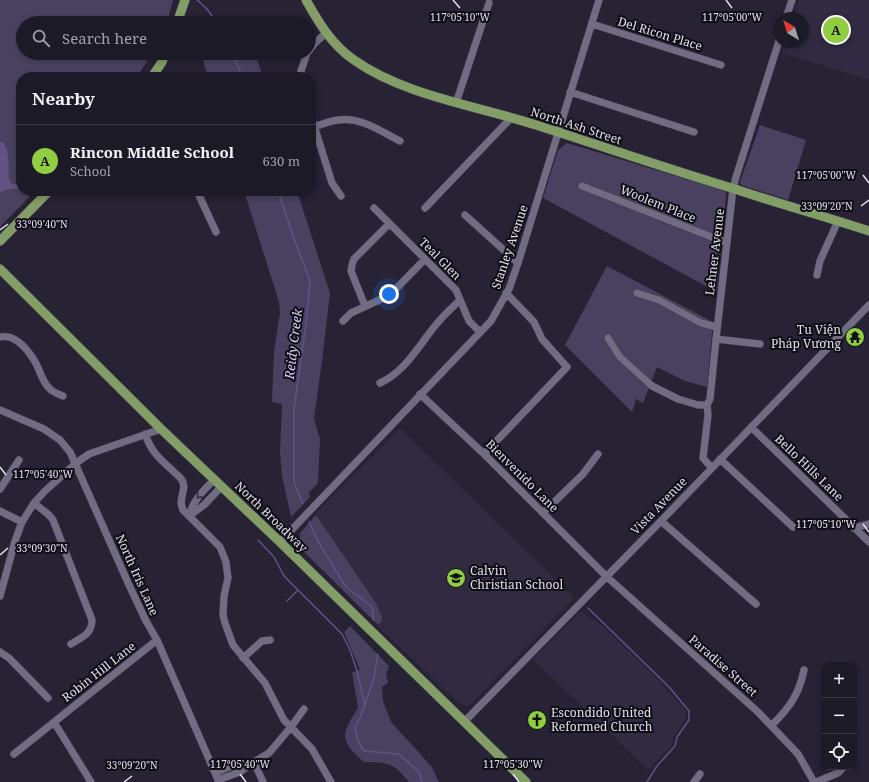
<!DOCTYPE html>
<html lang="en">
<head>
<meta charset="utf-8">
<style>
  :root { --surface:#1d1a27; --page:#25232f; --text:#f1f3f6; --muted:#a0a1a7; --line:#3b3844; --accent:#91cd40 }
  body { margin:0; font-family:"Noto Serif",serif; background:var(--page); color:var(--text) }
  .controls { position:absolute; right:12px; bottom:12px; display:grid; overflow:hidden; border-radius:8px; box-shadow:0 2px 6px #0003 }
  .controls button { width:36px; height:36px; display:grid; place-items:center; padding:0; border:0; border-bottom:1px solid var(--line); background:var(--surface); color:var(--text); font:20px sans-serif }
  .compass { position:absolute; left:773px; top:12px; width:36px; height:36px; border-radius:50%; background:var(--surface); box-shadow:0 2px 6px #0003; rotate:322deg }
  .you { position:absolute; left:389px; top:294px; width:14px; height:14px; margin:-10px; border:3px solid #fff; border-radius:50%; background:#1a73e8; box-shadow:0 0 0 6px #1a73e833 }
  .badge { display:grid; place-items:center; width:26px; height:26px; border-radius:50%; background:var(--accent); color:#111; font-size:13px; font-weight:700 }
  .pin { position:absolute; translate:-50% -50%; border:2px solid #fff; box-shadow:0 1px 4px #0006 }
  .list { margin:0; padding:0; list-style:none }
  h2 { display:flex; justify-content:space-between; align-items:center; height:52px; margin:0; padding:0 16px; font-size:17px }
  h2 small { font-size:13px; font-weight:400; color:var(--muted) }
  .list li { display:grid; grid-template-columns:26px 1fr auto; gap:12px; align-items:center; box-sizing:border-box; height:72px; padding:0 16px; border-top:1px solid var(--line) }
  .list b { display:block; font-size:15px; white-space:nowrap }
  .list p { margin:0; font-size:13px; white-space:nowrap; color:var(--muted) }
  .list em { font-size:13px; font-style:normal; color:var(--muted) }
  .icon { flex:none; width:22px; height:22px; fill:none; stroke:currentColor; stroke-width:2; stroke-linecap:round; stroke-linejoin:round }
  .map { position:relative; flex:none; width:869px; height:782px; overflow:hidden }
  .search { position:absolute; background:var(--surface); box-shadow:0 2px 6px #0003; left:16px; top:16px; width:300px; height:44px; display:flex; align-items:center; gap:10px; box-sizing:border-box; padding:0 14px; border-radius:22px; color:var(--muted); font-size:15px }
  .panel { position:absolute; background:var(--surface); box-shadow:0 2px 6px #0003; left:16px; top:72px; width:300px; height:124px; border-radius:16px }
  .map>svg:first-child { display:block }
</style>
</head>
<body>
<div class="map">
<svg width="869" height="782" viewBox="0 0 869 782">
  <rect width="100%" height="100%" fill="#272234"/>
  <!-- built -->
  <path fill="#312a41" d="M 799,0 L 869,0 L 869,80 L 782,53 L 785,42 L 803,42 L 803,18 L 793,18 Z
    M 400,428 L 574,598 L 470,705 L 465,706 L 459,703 L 377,626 L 383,620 L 376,603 L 315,514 Z
    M 581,611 L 591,619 L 599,623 L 658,680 L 685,710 L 686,719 L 674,736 L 672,745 L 648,770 L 533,659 Z"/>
  <!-- green -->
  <path fill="#49415f" d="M 0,0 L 173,0 L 167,23 L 23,23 L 23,53 L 152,53 L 137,77 L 21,77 L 21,191 L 35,191 L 0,227 Z
    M 220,53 L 255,53 L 263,77 L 208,77 L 202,57 Z
    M 760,125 L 806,140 L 788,200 L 741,185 L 740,182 Z
    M 567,143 L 725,191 L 726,195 L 717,292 L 543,198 L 558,150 Z
    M 244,191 L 297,191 L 330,293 L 322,361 L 314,419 L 320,439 L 318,483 L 309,492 L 310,497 L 291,517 L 282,476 L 280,452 L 282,404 L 272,402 L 274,351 L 280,313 L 279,302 Z
    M 607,266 L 713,322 L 707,387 L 685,381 L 657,367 L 643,403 L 636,399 L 632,412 L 565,345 Z
    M 316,515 L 376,603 L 383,620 L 378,625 L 299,547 L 300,533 Z
    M 350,626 L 389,666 L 386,674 L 388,683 L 382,687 L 383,701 L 391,722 L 432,767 L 439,782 L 409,782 C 393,762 389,763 364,762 C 339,741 341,734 358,708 L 352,672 L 360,670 L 344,632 Z"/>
  <!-- water -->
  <path fill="#615383" d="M 0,142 L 4,143 C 10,154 8,168 9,180 L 12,184 L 21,184 L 21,188 L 5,190 L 0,193 Z"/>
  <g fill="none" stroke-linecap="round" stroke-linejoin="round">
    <!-- stream -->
    <path stroke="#615383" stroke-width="1.5" d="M 197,0 L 207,9 L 217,23
      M 231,53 L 239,68 L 242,77
      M 278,191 L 294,239 L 310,280 L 306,324 L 294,409 L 294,482 L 303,504
      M 309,522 L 319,543 L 346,587 L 371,606 L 373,610 L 373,620
      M 258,540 L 274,557 L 284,576 L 342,634 L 350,650 L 357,671 L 365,706
      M 287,601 L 298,590
      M 588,608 L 669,687 L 689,711 L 689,720 L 677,737 L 675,746 L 657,766 L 647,782
      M 378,654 L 374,678 L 360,718 L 355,727 L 357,739 L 364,751 L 399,754 L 419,772 L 422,782"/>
    <!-- minor casing -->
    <g stroke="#423e4e" stroke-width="8">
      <path id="minor" d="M 786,18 L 792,0
        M 592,24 L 721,65
        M 309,51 L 315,43 L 326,33
        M 301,77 L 301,71 L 307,53
        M 570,92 L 694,132
        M 456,103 L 489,3
        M 311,116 L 332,183 L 341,196
        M 314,127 C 322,124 330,121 338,120 C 362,117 380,131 400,141
        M 582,186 L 727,243
        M 197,191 L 216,232
        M 374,208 L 456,290 L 469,321 L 480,332
        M 425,208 L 511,118
        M 465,215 L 518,263
        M 817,275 L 820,261 L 838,221
        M 637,293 L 659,300 L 701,323 L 717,327
        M 365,306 L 351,271 L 352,265 L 354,259 L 389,224
        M 343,321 L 351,313 L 390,295 L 425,259
        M 0,337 C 15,334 27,349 34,360 C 40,369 41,380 49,388 C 52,392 58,394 63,396
        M 608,338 L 620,357 L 652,386 L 678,399 L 698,405 L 707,405
        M 716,339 L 760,344
        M 380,383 C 407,371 421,341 440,320 C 446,313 454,306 460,300
        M 420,394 L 484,454 L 606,576 L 758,712 L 798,754 L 814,782
        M 0,410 L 44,429 L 60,440 L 70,452 L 129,585 L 146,621 L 157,640 L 219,782
        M 751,427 L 869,542
        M 145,434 C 152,453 159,458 173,471 C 176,474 180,477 182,480 C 188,490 177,497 183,510 L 220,547 L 226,562 L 228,578 L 224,596 L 223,615 L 225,623 L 233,645 L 265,683 L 284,720 L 312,749 L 331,782
        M 484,454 L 567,367 L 542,339 L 534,322 L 506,293
        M 720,459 L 793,527
        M 712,468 L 703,458 L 708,415 L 707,405 L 710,399 L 716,339 L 733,189 L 736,177 L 779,41
        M 0,489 L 19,460
        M 34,503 L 49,515 L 53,520 L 92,620 C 92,634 82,637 71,644
        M 0,511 L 22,522
        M 543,513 L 583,474 L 598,454
        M 189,516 C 193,500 203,491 214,480
        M 189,516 L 204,505 L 221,487
        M 661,521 L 756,604
        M 854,528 L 869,524
        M 280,542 L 491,321 L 509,289 L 518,263 L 599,0
        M 0,596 L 15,541 L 22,522 L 34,503 L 45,491 L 76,463 L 89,454 L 161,429
        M 0,652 L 9,658 L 48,698
        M 243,658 L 262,641 L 270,640
        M 54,722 L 91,782
        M 464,722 L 661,521 L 869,305
        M 772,725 C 789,708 799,695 804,670
        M 14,754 L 157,640
        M 254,762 L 263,782
        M 215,773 L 231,766 L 254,762 L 269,753 L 291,727 L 304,709
        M 218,780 L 240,772 L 252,763
        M 694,782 L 700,774
        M 816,782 L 838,773 L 844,767"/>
    </g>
    <!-- major casing -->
    <g stroke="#423e4e" stroke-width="10">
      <path id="major" d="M 306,0 C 319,23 332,45 354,60 C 405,96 478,106 536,125 C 602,146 668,169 735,189 C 779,204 824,216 869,231
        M 177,23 L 185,0
        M 152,77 L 162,62 L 165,53
        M 0,241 L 49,191
        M 0,269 L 161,429 L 280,542 L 526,782"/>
    </g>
    <!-- minor -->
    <use href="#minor" stroke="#726c83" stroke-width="7"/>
    <!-- major -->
    <use href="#major" stroke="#829d66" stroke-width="9"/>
  </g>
  <!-- one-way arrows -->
  <defs><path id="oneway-chevron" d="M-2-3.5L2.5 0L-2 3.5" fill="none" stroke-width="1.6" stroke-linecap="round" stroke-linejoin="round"/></defs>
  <use stroke="#322e3c" href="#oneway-chevron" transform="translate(199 496) rotate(132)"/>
  <!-- ticks -->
  <path fill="none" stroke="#e2dfec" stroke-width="1.5" d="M 453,0 L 460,8M 726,0 L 732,8M 863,175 L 869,183M 861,206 L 869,200M 0,230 L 8,224M 0,467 L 6,475M 863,524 L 869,532M 0,555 L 8,548M 240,774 L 246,782M 513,774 L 519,782M 124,782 L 132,776"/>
  <!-- icons -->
  <defs>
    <g id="temple-disc" transform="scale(1)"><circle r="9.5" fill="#91cd40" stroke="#0f0d15"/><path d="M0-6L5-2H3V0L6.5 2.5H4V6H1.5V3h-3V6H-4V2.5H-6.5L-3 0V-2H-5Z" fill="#111"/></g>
    <g id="school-disc" transform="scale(1)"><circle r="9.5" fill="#91cd40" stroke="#0f0d15"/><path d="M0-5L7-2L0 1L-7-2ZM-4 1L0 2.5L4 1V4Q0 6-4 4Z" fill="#111"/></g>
    <g id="church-disc" transform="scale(1)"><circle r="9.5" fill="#91cd40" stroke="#0f0d15"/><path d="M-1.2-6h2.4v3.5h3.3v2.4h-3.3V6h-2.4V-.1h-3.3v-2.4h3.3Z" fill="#111"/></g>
  </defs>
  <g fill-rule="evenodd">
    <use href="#temple-disc" x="855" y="337"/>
    <use href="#school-disc" x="456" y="578"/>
    <use href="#church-disc" x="537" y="720"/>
  </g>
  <g text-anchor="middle" stroke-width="4" stroke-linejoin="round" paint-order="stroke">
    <!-- street labels -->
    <g font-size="12" fill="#e2dfec" stroke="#0f0d15">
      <text transform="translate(660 34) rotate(17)" y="4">Del Ricon Place</text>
      <text transform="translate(576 126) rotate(18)" y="4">North Ash Street</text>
      <text transform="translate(658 204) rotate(22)" y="4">Woolem Place</text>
      <text transform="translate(510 247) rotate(-71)" y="4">Stanley Avenue</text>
      <text transform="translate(715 252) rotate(-83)" y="4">Lehner Avenue</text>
      <text transform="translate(440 259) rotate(45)" y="4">Teal Glen</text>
      <text transform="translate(809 468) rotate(44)" y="4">Bello Hills Lane</text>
      <text transform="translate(522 476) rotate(45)" y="4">Bienvenido Lane</text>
      <text transform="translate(659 506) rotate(-46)" y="4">Vista Avenue</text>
      <text transform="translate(271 517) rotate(44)" y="4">North Broadway</text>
      <text transform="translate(137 575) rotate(66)" y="4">North Iris Lane</text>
      <text transform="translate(723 666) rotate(41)" y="4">Paradise Street</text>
      <text transform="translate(99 672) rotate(-38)" y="4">Robin Hill Lane</text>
    </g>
    <!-- poi labels -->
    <g font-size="12" fill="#e2dfec" stroke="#0f0d15" text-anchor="start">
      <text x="841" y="334" text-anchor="end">Tu Viện<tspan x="841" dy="14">Pháp Vương</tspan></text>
      <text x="470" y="575">Calvin<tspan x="470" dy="14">Christian School</tspan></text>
      <text x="551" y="717">Escondido United<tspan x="551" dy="14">Reformed Church</tspan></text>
    </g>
    <!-- water labels -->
    <g font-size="13" font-style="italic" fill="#d9cefd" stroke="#0f0d15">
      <text transform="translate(293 344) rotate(-83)" y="5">Reidy Creek</text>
    </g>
  </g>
  <g font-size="10" text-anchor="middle" fill="#e2dfec" stroke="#0f0d15" stroke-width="4" stroke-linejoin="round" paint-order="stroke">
    <text x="460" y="21">117°05'10"W</text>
    <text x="732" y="21">117°05'00"W</text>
    <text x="826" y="179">117°05'00"W</text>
    <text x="827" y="210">33°09'20"N</text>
    <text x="42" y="228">33°09'40"N</text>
    <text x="43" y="478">117°05'40"W</text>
    <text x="826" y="528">117°05'10"W</text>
    <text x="42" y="552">33°09'30"N</text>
    <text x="240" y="768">117°05'40"W</text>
    <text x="513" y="768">117°05'30"W</text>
    <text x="132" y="769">33°09'20"N</text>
  </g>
</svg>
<div class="controls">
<button>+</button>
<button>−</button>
<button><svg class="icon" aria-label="locate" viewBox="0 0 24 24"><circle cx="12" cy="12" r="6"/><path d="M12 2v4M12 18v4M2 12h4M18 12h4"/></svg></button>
</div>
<svg class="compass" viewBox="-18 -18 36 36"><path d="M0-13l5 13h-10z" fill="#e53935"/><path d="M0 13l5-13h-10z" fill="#a0a1a7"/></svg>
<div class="you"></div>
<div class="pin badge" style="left:836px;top:30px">A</div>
<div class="search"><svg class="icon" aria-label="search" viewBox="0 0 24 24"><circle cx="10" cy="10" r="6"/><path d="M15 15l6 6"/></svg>Search here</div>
<section class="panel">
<h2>Nearby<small></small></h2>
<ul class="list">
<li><span class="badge">A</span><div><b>Rincon Middle School</b><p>School</p></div><em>630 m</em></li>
</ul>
</section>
</div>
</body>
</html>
